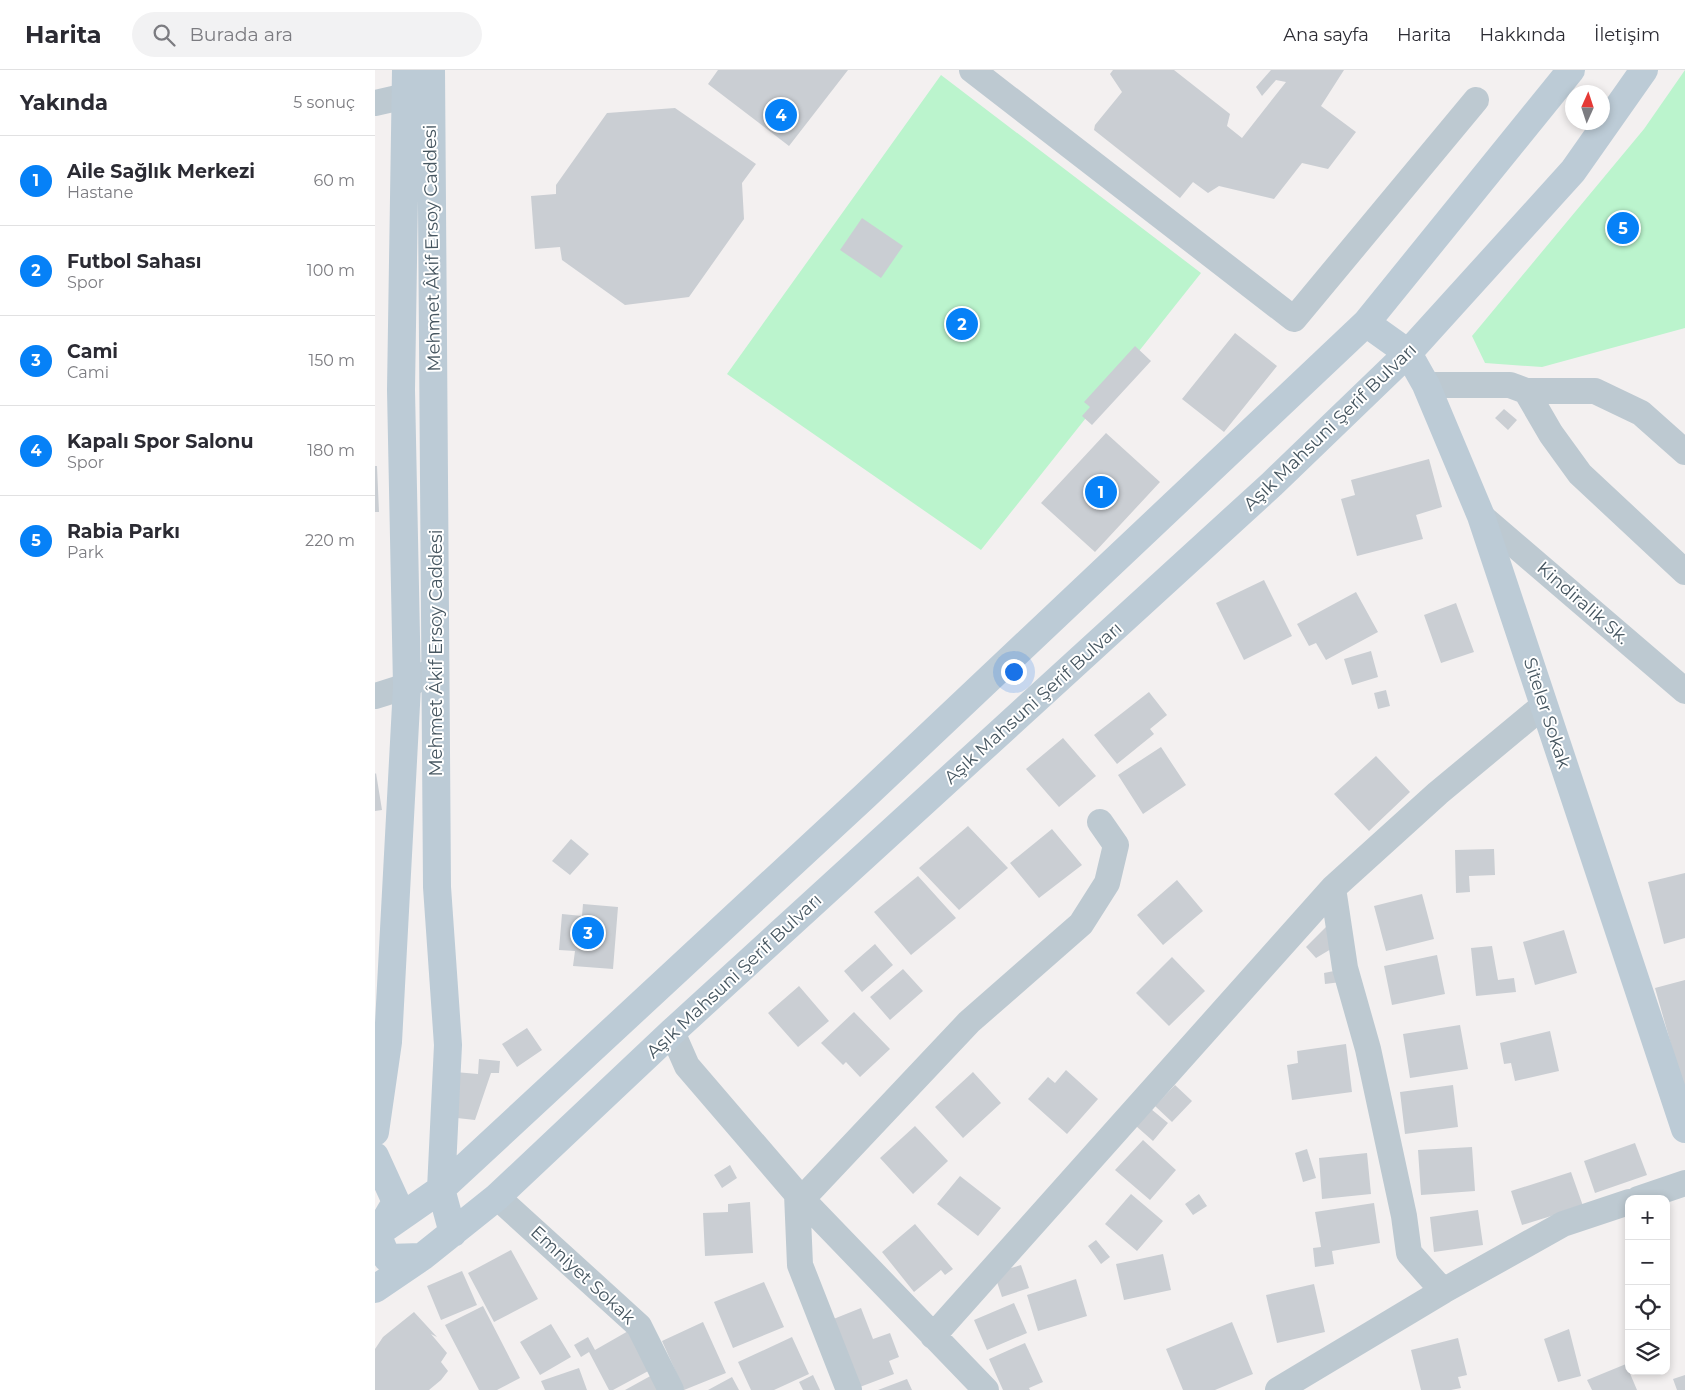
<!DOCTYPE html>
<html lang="tr">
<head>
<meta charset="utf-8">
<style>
  :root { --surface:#fff; --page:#f2f2f3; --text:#2b2b33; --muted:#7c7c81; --line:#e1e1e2; --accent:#0681f7 }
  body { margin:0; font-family:Montserrat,sans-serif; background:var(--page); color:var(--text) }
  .controls { position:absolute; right:15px; bottom:15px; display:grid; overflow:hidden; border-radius:10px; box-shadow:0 2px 8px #0003 }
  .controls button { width:45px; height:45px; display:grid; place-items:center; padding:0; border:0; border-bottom:1px solid var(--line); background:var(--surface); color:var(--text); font:25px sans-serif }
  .compass { position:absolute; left:1190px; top:15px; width:45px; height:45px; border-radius:50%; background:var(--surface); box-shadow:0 2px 8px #0003; rotate:3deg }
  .you { position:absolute; left:638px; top:601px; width:18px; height:18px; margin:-12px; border:4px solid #fff; border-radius:50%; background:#1a73e8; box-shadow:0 0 0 8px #1a73e833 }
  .badge { display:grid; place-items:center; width:32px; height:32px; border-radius:50%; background:var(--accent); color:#fff; font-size:16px; font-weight:700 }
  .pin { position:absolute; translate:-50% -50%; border:2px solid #fff; box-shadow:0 1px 5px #0006 }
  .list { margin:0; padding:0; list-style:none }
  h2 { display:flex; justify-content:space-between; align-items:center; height:65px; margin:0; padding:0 20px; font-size:21px }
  h2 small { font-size:16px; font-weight:400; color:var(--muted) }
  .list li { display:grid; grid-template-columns:32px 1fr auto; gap:15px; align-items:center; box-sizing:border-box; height:90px; padding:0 20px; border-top:1px solid var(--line) }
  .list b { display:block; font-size:19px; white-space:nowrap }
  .list p { margin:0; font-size:16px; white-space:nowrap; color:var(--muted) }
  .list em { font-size:16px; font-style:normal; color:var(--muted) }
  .icon { flex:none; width:28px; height:28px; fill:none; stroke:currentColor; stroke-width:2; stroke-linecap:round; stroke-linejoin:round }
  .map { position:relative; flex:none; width:1310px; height:1320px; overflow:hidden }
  header { display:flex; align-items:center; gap:30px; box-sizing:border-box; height:70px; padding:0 25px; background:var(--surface); border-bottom:1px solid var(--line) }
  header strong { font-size:24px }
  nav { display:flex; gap:28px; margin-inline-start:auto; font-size:18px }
  .search { width:350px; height:45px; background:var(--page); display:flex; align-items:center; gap:12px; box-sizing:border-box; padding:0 18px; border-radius:28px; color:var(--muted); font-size:19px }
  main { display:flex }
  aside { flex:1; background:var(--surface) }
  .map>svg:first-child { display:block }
</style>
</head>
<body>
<header>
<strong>Harita</strong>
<div class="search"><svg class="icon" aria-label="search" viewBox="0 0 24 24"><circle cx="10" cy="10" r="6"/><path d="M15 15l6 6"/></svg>Burada ara</div>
<nav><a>Ana sayfa</a><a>Harita</a><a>Hakkında</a><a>İletişim</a></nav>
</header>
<main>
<aside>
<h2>Yakında<small>5 sonuç</small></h2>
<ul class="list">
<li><span class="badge">1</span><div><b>Aile Sağlık Merkezi</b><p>Hastane</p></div><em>60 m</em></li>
<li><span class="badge">2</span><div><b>Futbol Sahası</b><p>Spor</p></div><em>100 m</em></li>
<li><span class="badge">3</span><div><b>Cami</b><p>Cami</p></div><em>150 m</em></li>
<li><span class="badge">4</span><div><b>Kapalı Spor Salonu</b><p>Spor</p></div><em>180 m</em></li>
<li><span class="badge">5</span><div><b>Rabia Parkı</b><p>Park</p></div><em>220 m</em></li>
</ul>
</aside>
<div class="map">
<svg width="1310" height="1320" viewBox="0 0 1310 1320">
  <rect width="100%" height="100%" fill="#f3f0f0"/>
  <!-- green -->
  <path fill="#bbf4cd" d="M 1310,0 L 1310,258 L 1167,297 L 1110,293 L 1097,266 L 1269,59 Z
    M 566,5 L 826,203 L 606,480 L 352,304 Z"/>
  <!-- building -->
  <path fill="#caced3" d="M 343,0 L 473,0 L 414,76 L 333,14 Z
    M 738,0 L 799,0 L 855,44 L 852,56 L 867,68 L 911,12 L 901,10 L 887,26 L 881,17 L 896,0 L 969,0 L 946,36 L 981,62 L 953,99 L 927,93 L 899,129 L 844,116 L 833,123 L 818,112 L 805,128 L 719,60 L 720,55 L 747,22 L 735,4 Z
    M 300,38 L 381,94 L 367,113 L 369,149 L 314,227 L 250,235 L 187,190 L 185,177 L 160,179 L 156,126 L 181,124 L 181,115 L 232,43 Z
    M 487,148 L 528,176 L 506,208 L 465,180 Z
    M 860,263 L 902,296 L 849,362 L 807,329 Z
    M 760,276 L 776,291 L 717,355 L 707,346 L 715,337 L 709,332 Z
    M 1129,339 L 1142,350 L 1133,360 L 1120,348 Z
    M 731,363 L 785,412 L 720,482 L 666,433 Z
    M 1054,389 L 1067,437 L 1041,445 L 1048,469 L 982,486 L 966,429 L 980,425 L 976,410 Z
    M 0,396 L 2,396 L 4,442 L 0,442 Z
    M 889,510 L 917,566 L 869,590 L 841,533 Z
    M 981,522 L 1003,562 L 951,590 L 941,573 L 934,576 L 922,554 Z
    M 1081,533 L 1099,582 L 1066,593 L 1049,545 Z
    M 996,581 L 1003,607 L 977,615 L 969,589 Z
    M 1011,620 L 1015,636 L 1003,639 L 999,623 Z
    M 774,622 L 792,645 L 775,659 L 779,664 L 742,694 L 719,665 Z
    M 688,668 L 721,706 L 684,737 L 651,699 Z
    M 786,677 L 811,715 L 768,744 L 743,705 Z
    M 1001,686 L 1035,722 L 994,761 L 959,724 Z
    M 1,703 L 7,740 L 0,741 L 0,704 Z
    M 593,756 L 633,798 L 584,840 L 544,798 Z
    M 677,759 L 707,795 L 664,828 L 635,793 Z
    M 196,769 L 214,784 L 195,805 L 177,791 Z
    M 1119,779 L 1120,805 L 1094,806 L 1095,822 L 1081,823 L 1080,780 Z
    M 1310,803 L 1310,868 L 1289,874 L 1273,812 Z
    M 543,806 L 581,848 L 536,885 L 499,842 Z
    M 802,810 L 828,841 L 788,875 L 762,845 Z
    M 1047,824 L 1059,869 L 1011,881 L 999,836 Z
    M 208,834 L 243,837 L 238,899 L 198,896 L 200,881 L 184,880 L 187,844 L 207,846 Z
    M 952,856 L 956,879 L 941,888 L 931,877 Z
    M 1189,860 L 1202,903 L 1160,915 L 1148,872 Z
    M 500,874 L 518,895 L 487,922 L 469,901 Z
    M 1117,876 L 1123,910 L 1139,908 L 1141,922 L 1101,926 L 1096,878 Z
    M 1062,885 L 1070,924 L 1017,935 L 1009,896 Z
    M 797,887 L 830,921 L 794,956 L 761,923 Z
    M 528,899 L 548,921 L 515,950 L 495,927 Z
    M 964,900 L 966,912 L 950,914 L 949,903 Z
    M 1310,910 L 1310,1020 L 1309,1020 L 1280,918 Z
    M 424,916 L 454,951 L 423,977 L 393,943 Z
    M 479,942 L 515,979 L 485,1007 L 471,992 L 468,995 L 446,973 Z
    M 1085,955 L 1093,999 L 1035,1008 L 1028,964 Z
    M 152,958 L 167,980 L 142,997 L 127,974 Z
    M 1175,961 L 1184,1001 L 1140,1011 L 1136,993 L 1129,994 L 1125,973 Z
    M 971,974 L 977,1022 L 917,1030 L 912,995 L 923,993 L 922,981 Z
    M 104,989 L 125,991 L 124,1003 L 116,1003 L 100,1050 L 73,1047 L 80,1002 L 103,1004 Z
    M 691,1000 L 723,1029 L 692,1064 L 653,1029 L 673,1007 L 680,1013 Z
    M 598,1002 L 626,1033 L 588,1068 L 560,1037 Z
    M 800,1015 L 817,1031 L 797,1052 L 780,1036 Z
    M 1078,1015 L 1083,1057 L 1030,1064 L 1025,1022 Z
    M 776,1039 L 793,1053 L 778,1071 L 761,1056 Z
    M 540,1056 L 573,1091 L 538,1124 L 505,1088 Z
    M 768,1070 L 801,1100 L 775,1130 L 740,1100 Z
    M 1260,1073 L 1272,1105 L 1220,1123 L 1209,1091 Z
    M 1097,1077 L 1100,1121 L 1046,1125 L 1043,1080 Z
    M 932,1079 L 941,1108 L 928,1112 L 920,1083 Z
    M 992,1083 L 996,1124 L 947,1129 L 944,1088 Z
    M 355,1095 L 362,1108 L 347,1118 L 339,1105 Z
    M 1196,1102 L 1208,1136 L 1147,1155 L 1136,1121 Z
    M 585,1106 L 626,1138 L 603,1166 L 562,1134 Z
    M 756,1124 L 788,1151 L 762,1181 L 730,1154 Z
    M 824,1124 L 832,1136 L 818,1145 L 810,1134 Z
    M 375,1132 L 378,1183 L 330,1186 L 328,1143 L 353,1142 L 353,1134 Z
    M 999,1133 L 1005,1173 L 957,1181 L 959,1194 L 940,1197 L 938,1178 L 946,1177 L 940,1142 Z
    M 1103,1140 L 1108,1175 L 1059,1182 L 1055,1147 Z
    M 540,1154 L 578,1199 L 570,1205 L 566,1200 L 539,1222 L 507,1182 Z
    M 721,1170 L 735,1187 L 726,1194 L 713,1176 Z
    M 136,1180 L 163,1229 L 119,1252 L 93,1203 Z
    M 788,1184 L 796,1220 L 749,1230 L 741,1194 Z
    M 646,1195 L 654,1218 L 627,1227 L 619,1203 Z
    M 87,1201 L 102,1235 L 66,1250 L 52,1216 Z
    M 701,1209 L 712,1246 L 663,1261 L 652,1225 Z
    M 389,1212 L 409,1257 L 358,1278 L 339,1232 Z
    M 939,1214 L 950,1262 L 902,1273 L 891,1225 Z
    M 639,1233 L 652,1263 L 612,1280 L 599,1250 Z
    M 108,1236 L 145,1308 L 122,1320 L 104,1320 L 70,1255 Z
    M 486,1238 L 498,1269 L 515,1263 L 524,1287 L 514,1291 L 519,1304 L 477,1320 L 451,1252 Z
    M 39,1242 L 62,1267 L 56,1264 L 72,1283 L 66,1292 L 73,1301 L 66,1310 L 54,1320 L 0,1320 L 0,1279 L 8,1267 Z
    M 328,1252 L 351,1303 L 309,1320 L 287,1271 Z
    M 857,1252 L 878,1304 L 840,1320 L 808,1320 L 791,1279 Z
    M 176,1254 L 196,1287 L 165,1305 L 145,1272 Z
    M 1194,1259 L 1206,1306 L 1183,1312 L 1169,1269 Z
    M 255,1260 L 277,1299 L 238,1320 L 234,1320 L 214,1282 L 206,1287 L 199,1275 L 213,1267 L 220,1280 Z
    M 417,1267 L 434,1304 L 399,1320 L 376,1320 L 363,1292 Z
    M 1083,1268 L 1092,1305 L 1083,1307 L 1086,1318 L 1076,1320 L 1046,1320 L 1036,1280 Z
    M 650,1273 L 668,1312 L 654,1318 L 655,1320 L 628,1320 L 614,1289 Z
    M 1251,1294 L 1262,1320 L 1217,1320 L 1212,1310 Z
    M 204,1298 L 212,1320 L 170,1320 L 166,1311 Z
    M 279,1304 L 288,1320 L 250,1320 Z
    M 438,1305 L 445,1320 L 428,1320 L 424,1312 Z
    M 1310,1305 L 1310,1320 L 1302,1320 L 1298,1309 Z
    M 357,1307 L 364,1320 L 333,1320 Z
    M 532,1309 L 537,1320 L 503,1320 Z"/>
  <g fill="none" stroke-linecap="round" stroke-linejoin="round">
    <!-- street -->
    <path stroke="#bdc9d1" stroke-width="26" d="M 597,0 L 919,249 L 1101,30
      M 0,33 L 31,26
      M 1051,315 L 1135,315 L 1151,321 L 1220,321 L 1266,343 L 1310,382
      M 1151,321 L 1176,364 L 1205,404 L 1310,502
      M 1106,446 L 1310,621
      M 0,626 L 32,616 L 51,604
      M 958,818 L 970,898 L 993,979 L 1029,1146 L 1034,1183 L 1068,1221
      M 297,962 L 312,996 L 422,1124 L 611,1320
      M 422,1124 L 425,1195 L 474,1320
      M 122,1127 L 264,1256 L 296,1320
      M 427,1129 L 594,952 L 706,854 L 732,813 L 741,775 L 725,752
      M 1263,1129 L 1310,1113
      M 558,1266 L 958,818 L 1063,723 L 1169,635
      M 903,1320 L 1068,1221 L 1188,1154 L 1254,1132"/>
    <!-- secondary -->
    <path stroke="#bccbd6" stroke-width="28" d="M 56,0 L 62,817 L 73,975 L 66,1119 L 78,1163
      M 991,253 L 1033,283 L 1051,315 L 1106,446 L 1310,1059
      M 0,1062 L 13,972 L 32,616 L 26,320 L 31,0
      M 0,1086 L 21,1132 L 2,1164 L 12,1188 L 47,1187
      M 0,1165 L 66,1119 L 489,727 L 991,253 L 1196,0
      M 0,1219 L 47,1187 L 122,1127 L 297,962 L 897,414 L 1033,283 L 1198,101 L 1269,0"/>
  </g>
  <g text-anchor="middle" stroke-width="4" stroke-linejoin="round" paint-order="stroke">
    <!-- street labels -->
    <g font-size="18" fill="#465660" stroke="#fff">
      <text transform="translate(57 178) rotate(-91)" y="6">Mehmet Âkif Ersoy Caddesi</text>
      <text transform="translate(955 357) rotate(-44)" y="6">Aşık Mahsuni Şerif Bulvarı</text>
      <text transform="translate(1208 533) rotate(41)" y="6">Kindiralik Sk.</text>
      <text transform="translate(61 583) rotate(-90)" y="6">Mehmet Âkif Ersoy Caddesi</text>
      <text transform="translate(658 633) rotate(-42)" y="6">Aşık Mahsuni Şerif Bulvarı</text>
      <text transform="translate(1172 643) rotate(72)" y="6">Siteler Sokak</text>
      <text transform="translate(359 906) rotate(-43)" y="6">Aşık Mahsuni Şerif Bulvarı</text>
      <text transform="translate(208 1205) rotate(43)" y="6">Emniyet Sokak</text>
    </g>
  </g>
</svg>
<div class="controls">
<button>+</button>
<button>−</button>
<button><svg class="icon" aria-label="locate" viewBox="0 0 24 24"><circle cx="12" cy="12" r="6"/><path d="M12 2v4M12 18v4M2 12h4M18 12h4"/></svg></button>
<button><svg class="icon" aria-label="layers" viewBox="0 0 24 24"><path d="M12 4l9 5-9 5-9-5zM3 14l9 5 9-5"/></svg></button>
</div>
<svg class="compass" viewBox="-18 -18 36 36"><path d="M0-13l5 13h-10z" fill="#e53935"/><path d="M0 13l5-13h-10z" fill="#7c7c81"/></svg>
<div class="you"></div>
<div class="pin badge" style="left:726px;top:422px">1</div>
<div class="pin badge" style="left:587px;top:254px">2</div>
<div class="pin badge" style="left:213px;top:863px">3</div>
<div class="pin badge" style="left:406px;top:45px">4</div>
<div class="pin badge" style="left:1248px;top:158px">5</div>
</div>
</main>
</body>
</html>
